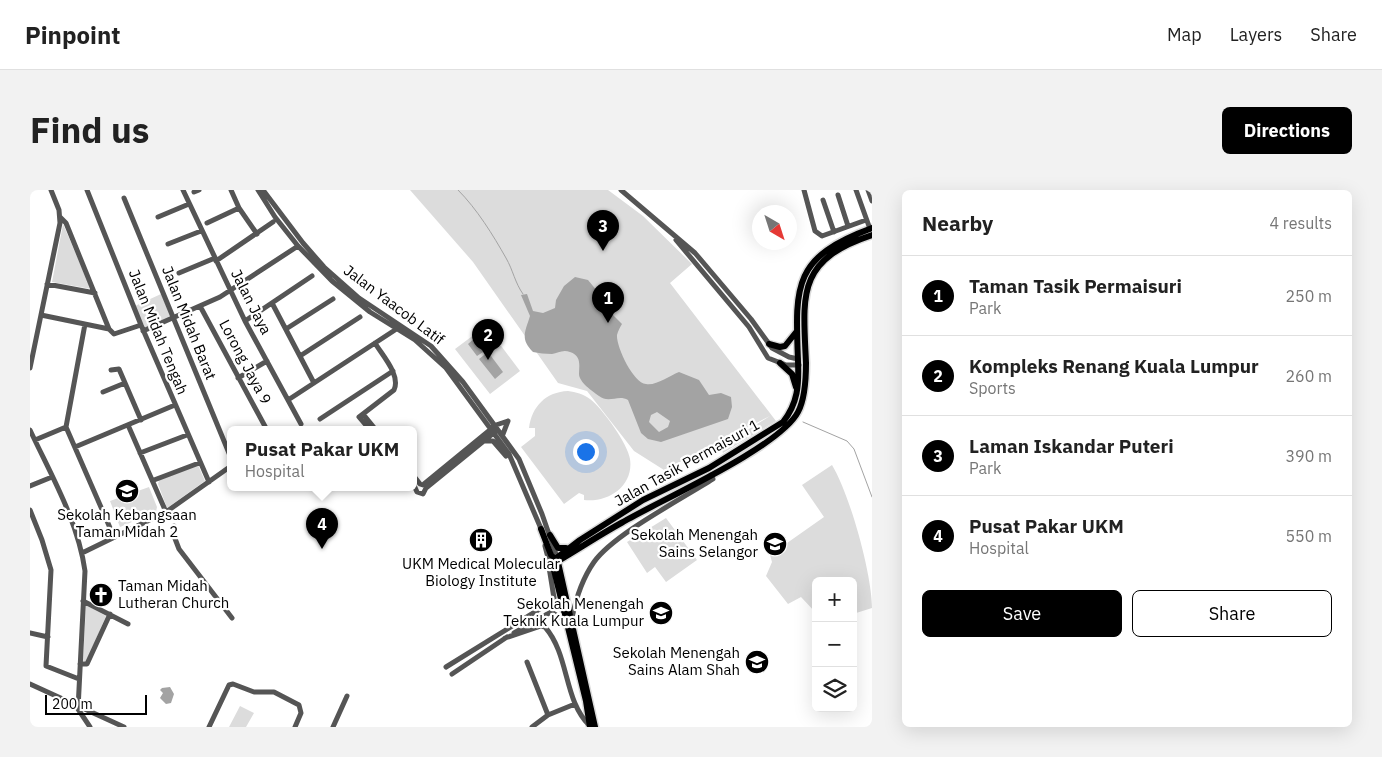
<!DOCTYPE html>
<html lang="en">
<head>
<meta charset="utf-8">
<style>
  :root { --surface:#fff; --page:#f2f2f2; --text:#222; --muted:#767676; --line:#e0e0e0; --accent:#000 }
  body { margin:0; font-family:"IBM Plex Sans",sans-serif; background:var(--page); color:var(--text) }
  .controls { position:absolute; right:15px; bottom:15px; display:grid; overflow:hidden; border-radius:8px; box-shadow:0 5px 20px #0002 }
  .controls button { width:45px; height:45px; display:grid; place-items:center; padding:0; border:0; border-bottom:1px solid var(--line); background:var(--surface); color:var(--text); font:25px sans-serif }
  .compass { position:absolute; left:722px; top:15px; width:45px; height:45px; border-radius:50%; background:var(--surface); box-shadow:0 5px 20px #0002; rotate:141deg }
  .scale { position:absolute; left:15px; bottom:12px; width:102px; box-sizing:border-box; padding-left:5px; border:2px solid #000; border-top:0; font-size:14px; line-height:18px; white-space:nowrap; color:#000; -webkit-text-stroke:4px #fff; paint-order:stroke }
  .you { position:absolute; left:555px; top:261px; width:18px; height:18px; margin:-12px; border:4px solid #fff; border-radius:50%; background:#1a73e8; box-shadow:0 0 0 8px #1a73e833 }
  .badge { display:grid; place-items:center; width:32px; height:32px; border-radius:50%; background:var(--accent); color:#fff; font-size:16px; font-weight:700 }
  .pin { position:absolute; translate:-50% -41px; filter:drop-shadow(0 1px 2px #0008) }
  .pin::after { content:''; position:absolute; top:26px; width:18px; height:15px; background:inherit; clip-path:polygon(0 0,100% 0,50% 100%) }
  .popup { position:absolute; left:197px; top:236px; width:190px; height:65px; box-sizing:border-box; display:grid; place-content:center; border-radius:8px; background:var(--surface); filter:drop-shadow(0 1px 4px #0005); font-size:16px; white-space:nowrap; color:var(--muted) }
  .popup b { font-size:19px; color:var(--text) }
  .popup::after { content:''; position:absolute; left:50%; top:100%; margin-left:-10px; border:10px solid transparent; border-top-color:var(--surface) }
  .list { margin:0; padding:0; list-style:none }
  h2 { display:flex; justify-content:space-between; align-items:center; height:65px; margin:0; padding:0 20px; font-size:21px }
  h2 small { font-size:16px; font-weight:400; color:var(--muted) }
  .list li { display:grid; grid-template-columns:32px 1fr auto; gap:15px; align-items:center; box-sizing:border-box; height:80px; padding:0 20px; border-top:1px solid var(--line) }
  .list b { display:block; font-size:19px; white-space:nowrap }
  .list p { margin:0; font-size:16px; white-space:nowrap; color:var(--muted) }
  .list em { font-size:16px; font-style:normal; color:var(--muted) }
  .actions { display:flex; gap:10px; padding:15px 20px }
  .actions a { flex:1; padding:11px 0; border:1px solid var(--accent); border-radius:8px; text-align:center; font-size:18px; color:var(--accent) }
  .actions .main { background:var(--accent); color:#fff }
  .icon { flex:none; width:28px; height:28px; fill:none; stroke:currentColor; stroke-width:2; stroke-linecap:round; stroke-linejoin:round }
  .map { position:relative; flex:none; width:842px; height:537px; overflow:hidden; border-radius:8px }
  header { display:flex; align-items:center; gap:30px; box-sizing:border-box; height:70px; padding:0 25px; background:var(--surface); border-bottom:1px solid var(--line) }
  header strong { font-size:24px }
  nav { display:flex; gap:28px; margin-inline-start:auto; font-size:18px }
  .intro { display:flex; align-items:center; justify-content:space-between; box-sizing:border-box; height:120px; padding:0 30px }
  h1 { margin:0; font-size:35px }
  .button { padding:12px 22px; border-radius:8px; background:var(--accent); color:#fff; font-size:18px; font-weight:700 }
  main { display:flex; gap:30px; padding:0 30px }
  aside { flex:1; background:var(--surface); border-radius:8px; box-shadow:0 5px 20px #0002 }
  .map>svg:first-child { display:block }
</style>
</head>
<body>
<header>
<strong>Pinpoint</strong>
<nav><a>Map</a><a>Layers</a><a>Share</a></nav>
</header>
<div class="intro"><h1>Find us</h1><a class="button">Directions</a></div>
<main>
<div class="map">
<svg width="842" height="537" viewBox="0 0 842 537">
  <rect width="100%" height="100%" fill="#fff"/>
  <!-- green -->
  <path fill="#dcdcdc" d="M 380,0 L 578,0 L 613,26 L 662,74 L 640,93 L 746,231 L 693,263 L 690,257 L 740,226 L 634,280 L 604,261 L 557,201 L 528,193 L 443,72 Z
    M 33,34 L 61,99 L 22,92 Z
    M 131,104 L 141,127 L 115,139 L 105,116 Z
    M 453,138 L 472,157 L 490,181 L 460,204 L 425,159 Z
    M 538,201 C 546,202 553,204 560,209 C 572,218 598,254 600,269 C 604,296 578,313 554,310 L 554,305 L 549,303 L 534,314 L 491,257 L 505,246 L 505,238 L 499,238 C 502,216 516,202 538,201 Z
    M 168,275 L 175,291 L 137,318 L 128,294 L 129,290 Z
    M 802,275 C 820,305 842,384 842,418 L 823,424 L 823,391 L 786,391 L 786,423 L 771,407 L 758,414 L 736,386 L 742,372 L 740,365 L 794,327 L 772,295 Z
    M 119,297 L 127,317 L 126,322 L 90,337 L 80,311 Z
    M 636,328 L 667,370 L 636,392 L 625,377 L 617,383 L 597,352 Z
    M 56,415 L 76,426 L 56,472 L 53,471 Z
    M 210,516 L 224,523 L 216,537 L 199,537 Z"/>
  <!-- water -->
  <path fill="#a3a3a3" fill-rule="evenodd" d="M 545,87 L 558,90 L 577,113 L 574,116 L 592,134 C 590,137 588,141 587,145 C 586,156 603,193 616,194 C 626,196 639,186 649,182 L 669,190 L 679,205 L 691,203 L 701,207 L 702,217 L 698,229 L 631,252 L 618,249 L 611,243 L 598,210 C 588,204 579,214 569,206 C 562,201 549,192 549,184 C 549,176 552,166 540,162 C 533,159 528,163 522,164 C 515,164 509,163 503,162 C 490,149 495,142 500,126 L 491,105 L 497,104 L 503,121 L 513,123 L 525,118 L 526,110 L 534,96 ZM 627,222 L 640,231 L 638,237 L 629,242 L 619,232 L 621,225 Z
    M 446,147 L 456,160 L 447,166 L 438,154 Z
    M 458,162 L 473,182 L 465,189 L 449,169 Z
    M 140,497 L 144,504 L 141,513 L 136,514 L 130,508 L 133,503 L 130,500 L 132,498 Z"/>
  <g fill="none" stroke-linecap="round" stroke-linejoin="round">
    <!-- stream -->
    <path stroke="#a3a3a3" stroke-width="1" d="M 428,0 C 447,19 463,45 476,68 C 483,80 485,93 493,104
      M 773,232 L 817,251 L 824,259 L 842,307"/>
    <!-- major casing -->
    <g stroke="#dbdbdb" stroke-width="9">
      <path id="major" d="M 739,154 L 750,157 L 755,156 L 767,141
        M 750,173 L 762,184 L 766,197
        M 511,339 L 521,365 L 527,371
        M 520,345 L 528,358 L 536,358
        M 527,368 L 565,537
        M 528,371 C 550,358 571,344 593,332 C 631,310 750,257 768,222 C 775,209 776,188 776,173 C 773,105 766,70 842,45
        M 560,537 L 556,511 L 523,376 L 524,370 L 550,350 L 613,310 L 679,278 L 753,232 C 768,213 769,195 768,171 C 765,95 763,67 842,38"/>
    </g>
    <!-- minor -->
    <path stroke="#555" stroke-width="5" d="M 57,0 L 111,135 L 179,292
      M 153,0 L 215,131 L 271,234
      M 201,0 L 209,18 L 227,44
      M 228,0 L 245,27 L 268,56 L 302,91 L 340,122 L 385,150 L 416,178 L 479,264 L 512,341
      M 233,0 L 273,53 L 294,77 L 329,108 L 401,156 L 433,192 L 489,269 L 512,324 L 527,367
      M 591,0 L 665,63 L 721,129 L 742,158 L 759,167 L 768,169
      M 774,0 L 785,41 L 792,46 L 836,30
      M 826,0 L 840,39
      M 838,0 L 842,11
      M 164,2 L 169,0
      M 808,5 L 818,36
      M 94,8 L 201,268
      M 793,10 L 804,42
      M 30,27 L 36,33 L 79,139
      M 128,27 L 159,14
      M 177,33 L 209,18
      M 646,50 L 719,137 L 738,168 L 756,175 L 769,175
      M 138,54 L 171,41
      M 186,71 L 243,32
      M 149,83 L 185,68
      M 17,94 L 65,103
      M 242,113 L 284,193
      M 170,116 L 237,240
      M 11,125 L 79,139 L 84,144 L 111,135
      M 215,131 L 282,86
      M 55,134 L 36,237 L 84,347
      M 256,139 L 303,109
      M 113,141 L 190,107 L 268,56
      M 270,166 L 330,127
      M 0,178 L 30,33 L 29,20 L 21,0
      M 81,180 L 89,179 L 111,230
      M 208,188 L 237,171
      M 73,202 L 95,193
      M 258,210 L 368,138
      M 333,224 L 346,240
      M 290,229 L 363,181
      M 98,235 L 136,322
      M 0,240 C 21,285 48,331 55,381 L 48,519 L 60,537
      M 340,240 L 329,227 L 364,200 C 371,185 352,165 345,153
      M 473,244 L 478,231
      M 5,250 L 36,237
      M 454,251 L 463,251 L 476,266
      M 45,257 L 145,215
      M 110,263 L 157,245
      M 383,285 L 390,294 L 396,296
      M 124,290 L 169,273
      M 383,293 L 387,302 L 393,304 L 396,298 L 466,241
      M 394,294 L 466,235 L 478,231
      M 0,296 L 22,287
      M 0,320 L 12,350 L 21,380 L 16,476 L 49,489
      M 144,336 L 144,346 L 149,359 L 202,428
      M 515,356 L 521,379
      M 52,363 L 136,322 L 201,276
      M 53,411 L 98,434
      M 542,428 C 546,408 552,389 564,372 C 584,344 652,309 683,289 L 681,285
      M 0,443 L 18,447
      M 484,443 L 521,422 L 536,431
      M 475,448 L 511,436 L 515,437 C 540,466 533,510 560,536
      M 497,472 L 518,525
      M 50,474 L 57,474 L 80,424
      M 416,477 L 521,412 L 524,408 L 519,377
      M 422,484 L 477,447
      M 0,494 L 94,537
      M 179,537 L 199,495 L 203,494 L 224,502 L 244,502 L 269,515 L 271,523 L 265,537
      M 303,537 L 317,506
      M 502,537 L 518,525 L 545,514"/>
    <!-- major -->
    <use href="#major" stroke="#000" stroke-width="6"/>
  </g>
  <!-- icons -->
  <defs>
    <g id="school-disc" transform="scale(1.25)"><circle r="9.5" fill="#000" stroke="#fff"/><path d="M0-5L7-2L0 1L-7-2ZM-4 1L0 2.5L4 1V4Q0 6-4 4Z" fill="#fff"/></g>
    <g id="building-disc" transform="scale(1.25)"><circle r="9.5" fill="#000" stroke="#fff"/><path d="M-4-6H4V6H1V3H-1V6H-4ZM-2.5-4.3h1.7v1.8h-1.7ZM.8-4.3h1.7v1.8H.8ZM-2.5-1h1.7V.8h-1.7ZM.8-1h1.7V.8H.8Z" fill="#fff"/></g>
    <g id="church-disc" transform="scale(1.25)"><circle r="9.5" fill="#000" stroke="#fff"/><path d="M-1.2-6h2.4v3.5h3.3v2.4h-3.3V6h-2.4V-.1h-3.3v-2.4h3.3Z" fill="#fff"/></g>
  </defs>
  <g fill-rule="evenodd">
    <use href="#school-disc" x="97" y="301"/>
    <use href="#building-disc" x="451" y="350"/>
    <use href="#school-disc" x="745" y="354"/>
    <use href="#church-disc" x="71" y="405"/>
    <use href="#school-disc" x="631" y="423"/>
    <use href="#school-disc" x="727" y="472"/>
  </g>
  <g text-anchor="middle" stroke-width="4.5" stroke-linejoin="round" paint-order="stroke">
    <!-- street labels -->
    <g font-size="15" fill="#000" stroke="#fff">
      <text transform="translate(221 112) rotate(63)" y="5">Jalan Jaya</text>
      <text transform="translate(364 115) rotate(37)" y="5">Jalan Yaacob Latif</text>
      <text transform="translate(159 133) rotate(68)" y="5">Jalan Midah Barat</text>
      <text transform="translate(128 142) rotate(68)" y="5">Jalan Midah Tengah</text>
      <text transform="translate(215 172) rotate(62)" y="5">Lorong Jaya 9</text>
      <text transform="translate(657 273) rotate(-29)" y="5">Jalan Tasik Permaisuri 1</text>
    </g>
    <!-- poi labels -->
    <g font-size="15" fill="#000" stroke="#fff" text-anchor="end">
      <text x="97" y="330" text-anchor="middle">Sekolah Kebangsaan<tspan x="97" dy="17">Taman Midah 2</tspan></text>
      <text x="728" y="350">Sekolah Menengah<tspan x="728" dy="17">Sains Selangor</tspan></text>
      <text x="451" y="379" text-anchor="middle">UKM Medical Molecular<tspan x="451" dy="17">Biology Institute</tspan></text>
      <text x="88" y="401" text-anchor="start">Taman Midah<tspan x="88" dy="17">Lutheran Church</tspan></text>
      <text x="614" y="419">Sekolah Menengah<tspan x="614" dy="17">Teknik Kuala Lumpur</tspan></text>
      <text x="710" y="468">Sekolah Menengah<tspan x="710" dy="17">Sains Alam Shah</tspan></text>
    </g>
  </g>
</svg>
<div class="controls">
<button>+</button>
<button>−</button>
<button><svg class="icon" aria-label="layers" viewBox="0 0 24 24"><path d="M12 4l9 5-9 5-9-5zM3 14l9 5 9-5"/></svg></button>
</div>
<svg class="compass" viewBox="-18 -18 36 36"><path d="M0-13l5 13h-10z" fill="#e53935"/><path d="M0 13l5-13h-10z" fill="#767676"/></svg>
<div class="scale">200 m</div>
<div class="you"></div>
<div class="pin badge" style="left:578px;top:133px">1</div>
<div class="pin badge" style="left:458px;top:170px">2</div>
<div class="pin badge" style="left:573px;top:61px">3</div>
<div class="pin badge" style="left:292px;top:359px">4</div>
<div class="popup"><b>Pusat Pakar UKM</b>Hospital</div>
</div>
<aside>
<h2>Nearby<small>4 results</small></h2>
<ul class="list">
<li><span class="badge">1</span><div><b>Taman Tasik Permaisuri</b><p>Park</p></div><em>250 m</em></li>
<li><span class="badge">2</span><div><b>Kompleks Renang Kuala Lumpur</b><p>Sports</p></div><em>260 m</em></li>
<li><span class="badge">3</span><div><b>Laman Iskandar Puteri</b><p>Park</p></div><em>390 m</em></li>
<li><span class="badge">4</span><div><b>Pusat Pakar UKM</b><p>Hospital</p></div><em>550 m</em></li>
</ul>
<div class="actions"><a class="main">Save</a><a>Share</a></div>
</aside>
</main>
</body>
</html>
